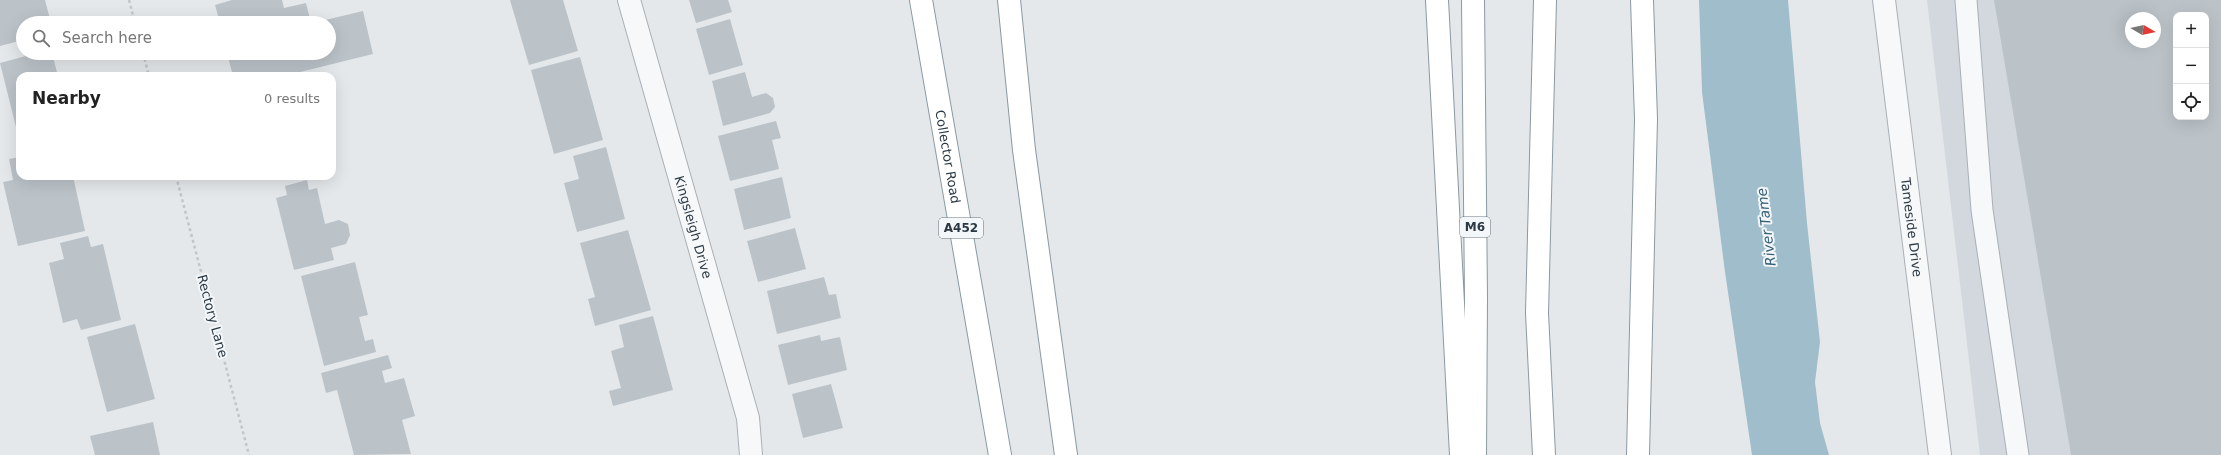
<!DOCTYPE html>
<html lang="en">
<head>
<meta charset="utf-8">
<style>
  :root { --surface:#fff; --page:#f2f2f2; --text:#222; --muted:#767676; --line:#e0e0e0 }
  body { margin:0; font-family:"DejaVu Sans",sans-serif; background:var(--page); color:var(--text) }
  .controls { position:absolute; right:12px; top:12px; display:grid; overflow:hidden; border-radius:8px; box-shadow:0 4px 16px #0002 }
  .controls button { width:36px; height:36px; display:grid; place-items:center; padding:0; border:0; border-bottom:1px solid var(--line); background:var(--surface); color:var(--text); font:20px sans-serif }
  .compass { position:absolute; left:2125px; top:12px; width:36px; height:36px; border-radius:50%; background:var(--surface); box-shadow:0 4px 16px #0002; rotate:99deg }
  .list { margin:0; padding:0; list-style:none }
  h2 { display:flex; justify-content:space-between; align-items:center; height:52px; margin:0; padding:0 16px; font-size:17px }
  h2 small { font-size:13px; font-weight:400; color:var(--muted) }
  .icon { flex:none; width:22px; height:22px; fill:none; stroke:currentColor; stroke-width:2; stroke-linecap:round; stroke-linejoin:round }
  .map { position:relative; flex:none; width:2221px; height:455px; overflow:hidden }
  .search { position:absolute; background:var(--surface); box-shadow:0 4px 16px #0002; left:16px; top:16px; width:320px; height:44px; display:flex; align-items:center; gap:10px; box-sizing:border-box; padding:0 14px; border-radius:22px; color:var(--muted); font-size:15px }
  .panel { position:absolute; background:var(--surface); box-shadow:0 4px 16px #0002; left:16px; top:72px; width:320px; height:108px; border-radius:12px }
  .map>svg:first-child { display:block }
</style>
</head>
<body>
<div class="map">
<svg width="2221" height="455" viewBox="0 0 2221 455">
  <rect width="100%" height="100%" fill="#e4e8eb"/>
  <!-- built -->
  <path fill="#d2d8dd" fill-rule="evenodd" d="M 1927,0 L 2221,0 L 2221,455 L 1980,455 ZM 2176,15 L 2206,15 L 2206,117 L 2176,117 ZM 2131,18 L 2155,18 L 2155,42 L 2131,42 Z"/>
  <!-- water -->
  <path fill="#a0bdcb" d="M 1699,0 L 1788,0 L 1807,223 L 1820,342 L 1815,382 L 1820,423 L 1829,455 L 1752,455 L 1725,272 L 1702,92 Z"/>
  <!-- building -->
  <path fill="#bbc3c9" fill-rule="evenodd" d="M 0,0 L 45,0 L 51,23 L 23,23 L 23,40 L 0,46 Z
    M 232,0 L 282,0 L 284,8 L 306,3 L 311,23 L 220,23 L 215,5 Z
    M 510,0 L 563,0 L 578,51 L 529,65 Z
    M 689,0 L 728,0 L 732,12 L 696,23 Z
    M 1994,0 L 2221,0 L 2221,455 L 2071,455 ZM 2176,15 L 2206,15 L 2206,117 L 2176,117 ZM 2131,18 L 2155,18 L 2155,42 L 2131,42 Z
    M 363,11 L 373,54 L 284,76 L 233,76 L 227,53 L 329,53 L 329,23 L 317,22 Z
    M 730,19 L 743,65 L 709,75 L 696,29 Z
    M 37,53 L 52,53 L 58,76 L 20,76 L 19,139 L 0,63 Z
    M 580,57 L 603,140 L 554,154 L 531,70 Z
    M 745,72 L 752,97 L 766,93 L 773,98 L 775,107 L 770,113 L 723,126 L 712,81 Z
    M 776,121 L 781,138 L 772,140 L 779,169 L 730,181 L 718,136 Z
    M 606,147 L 625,219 L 577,232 L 564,183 L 579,179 L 573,156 Z
    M 20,157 L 20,176 L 73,176 L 85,231 L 18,246 L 3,182 L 13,180 L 9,159 Z
    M 782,177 L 791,218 L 744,230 L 734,189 Z
    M 307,180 L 309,190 L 317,188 L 325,224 L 339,220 L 348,224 L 350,235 L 346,244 L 331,248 L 334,260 L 294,270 L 276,198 L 287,195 L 285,186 Z
    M 795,228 L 806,269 L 758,282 L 747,241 Z
    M 628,230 L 651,310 L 595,326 L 588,299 L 595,297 L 580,243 Z
    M 88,236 L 91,247 L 103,244 L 121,320 L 81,330 L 77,319 L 63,323 L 49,263 L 64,259 L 60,243 Z
    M 355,262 L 368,315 L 359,317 L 365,341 L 373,339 L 376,352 L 324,366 L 301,276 Z
    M 824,277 L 829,295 L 836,294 L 841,318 L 777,334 L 767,291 Z
    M 653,316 L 673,390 L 613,406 L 609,391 L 621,388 L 611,351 L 624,347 L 619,325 Z
    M 135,324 L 155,399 L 107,412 L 87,337 Z
    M 820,335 L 821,341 L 840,337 L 847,370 L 788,385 L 778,345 Z
    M 388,355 L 392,368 L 382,371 L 385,383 L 404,378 L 415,416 L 402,420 L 411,454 L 354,455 L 337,390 L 326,393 L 321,373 Z
    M 831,384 L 843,428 L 803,438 L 792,394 Z
    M 153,422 L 160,455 L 95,455 L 90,436 Z"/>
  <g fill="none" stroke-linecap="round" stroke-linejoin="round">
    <!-- service casing -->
    <g stroke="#a9b0b6" stroke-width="23">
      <path id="service" d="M 1966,0 L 1982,210 L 2018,455"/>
    </g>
    <!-- minor casing -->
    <g stroke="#a9b0b6" stroke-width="24">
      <g id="minor">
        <path id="s1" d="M 629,0 L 748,418 L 751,455"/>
        <path id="s2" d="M 1884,0 L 1940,455"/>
      </g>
    </g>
    <!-- trunk casing -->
    <g stroke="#8b99a2" stroke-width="24">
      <g id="trunk">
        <path id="s3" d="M 921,0 L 1000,455"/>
        <path d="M 1009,0 L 1024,150 L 1066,455"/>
      </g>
    </g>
    <!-- motorway casing -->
    <g stroke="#8b99a2" stroke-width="24">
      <path id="motorway" d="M 1437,0 L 1461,455
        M 1473,0 L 1476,297 L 1475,455
        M 1544,455 L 1537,313 L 1545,0
        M 1638,455 L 1646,119 L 1642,0"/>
    </g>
    <!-- path -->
    <path stroke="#c2c6cb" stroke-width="2.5" stroke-dasharray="3 3" stroke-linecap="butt" d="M 129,0 L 135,23
      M 143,53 L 149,76
      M 176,176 L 249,455"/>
    <!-- service -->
    <use href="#service" stroke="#f7f8fa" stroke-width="21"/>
    <!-- minor -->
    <use href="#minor" stroke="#f7f8fa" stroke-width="22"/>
    <!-- trunk -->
    <use href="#trunk" stroke="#fff" stroke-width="22"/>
    <!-- motorway -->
    <use href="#motorway" stroke="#fff" stroke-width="22"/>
  </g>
  <g text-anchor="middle" stroke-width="4" stroke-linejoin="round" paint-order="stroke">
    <!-- shield labels -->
    <g fill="#f4f7f9" stroke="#67727a" stroke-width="1">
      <rect x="1460" y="217" width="30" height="20" rx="3"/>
      <rect x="939" y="218" width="44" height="20" rx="3"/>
    </g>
    <g font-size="12" font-weight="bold" fill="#2b3944">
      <text x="1475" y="231">M6</text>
      <text x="961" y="232">A452</text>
    </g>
    <!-- street labels -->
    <g font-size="13" fill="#2b3944" stroke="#f4f7f9">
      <text dy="5" stroke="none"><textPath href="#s3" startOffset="159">Collector Road</textPath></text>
      <text dy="5" stroke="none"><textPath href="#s1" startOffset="236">Kingsleigh Drive</textPath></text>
      <text dy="5" stroke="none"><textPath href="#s2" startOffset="229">Tameside Drive</textPath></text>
      <text transform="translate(213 316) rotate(75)" y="5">Rectory Lane</text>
    </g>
    <!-- water labels -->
    <g font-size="14" font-style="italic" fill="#356078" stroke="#f4f7f9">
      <text transform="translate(1766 227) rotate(-97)" y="5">River Tame</text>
    </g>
  </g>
</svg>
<div class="controls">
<button>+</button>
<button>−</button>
<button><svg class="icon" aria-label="locate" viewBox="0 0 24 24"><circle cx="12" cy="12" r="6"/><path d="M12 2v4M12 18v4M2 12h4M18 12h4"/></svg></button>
</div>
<svg class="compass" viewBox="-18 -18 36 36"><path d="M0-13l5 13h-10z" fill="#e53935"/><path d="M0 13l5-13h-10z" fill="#767676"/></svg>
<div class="search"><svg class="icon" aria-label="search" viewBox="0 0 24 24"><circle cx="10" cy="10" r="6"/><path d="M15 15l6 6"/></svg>Search here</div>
<section class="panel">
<h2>Nearby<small>0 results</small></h2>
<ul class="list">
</ul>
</section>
</div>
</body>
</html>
